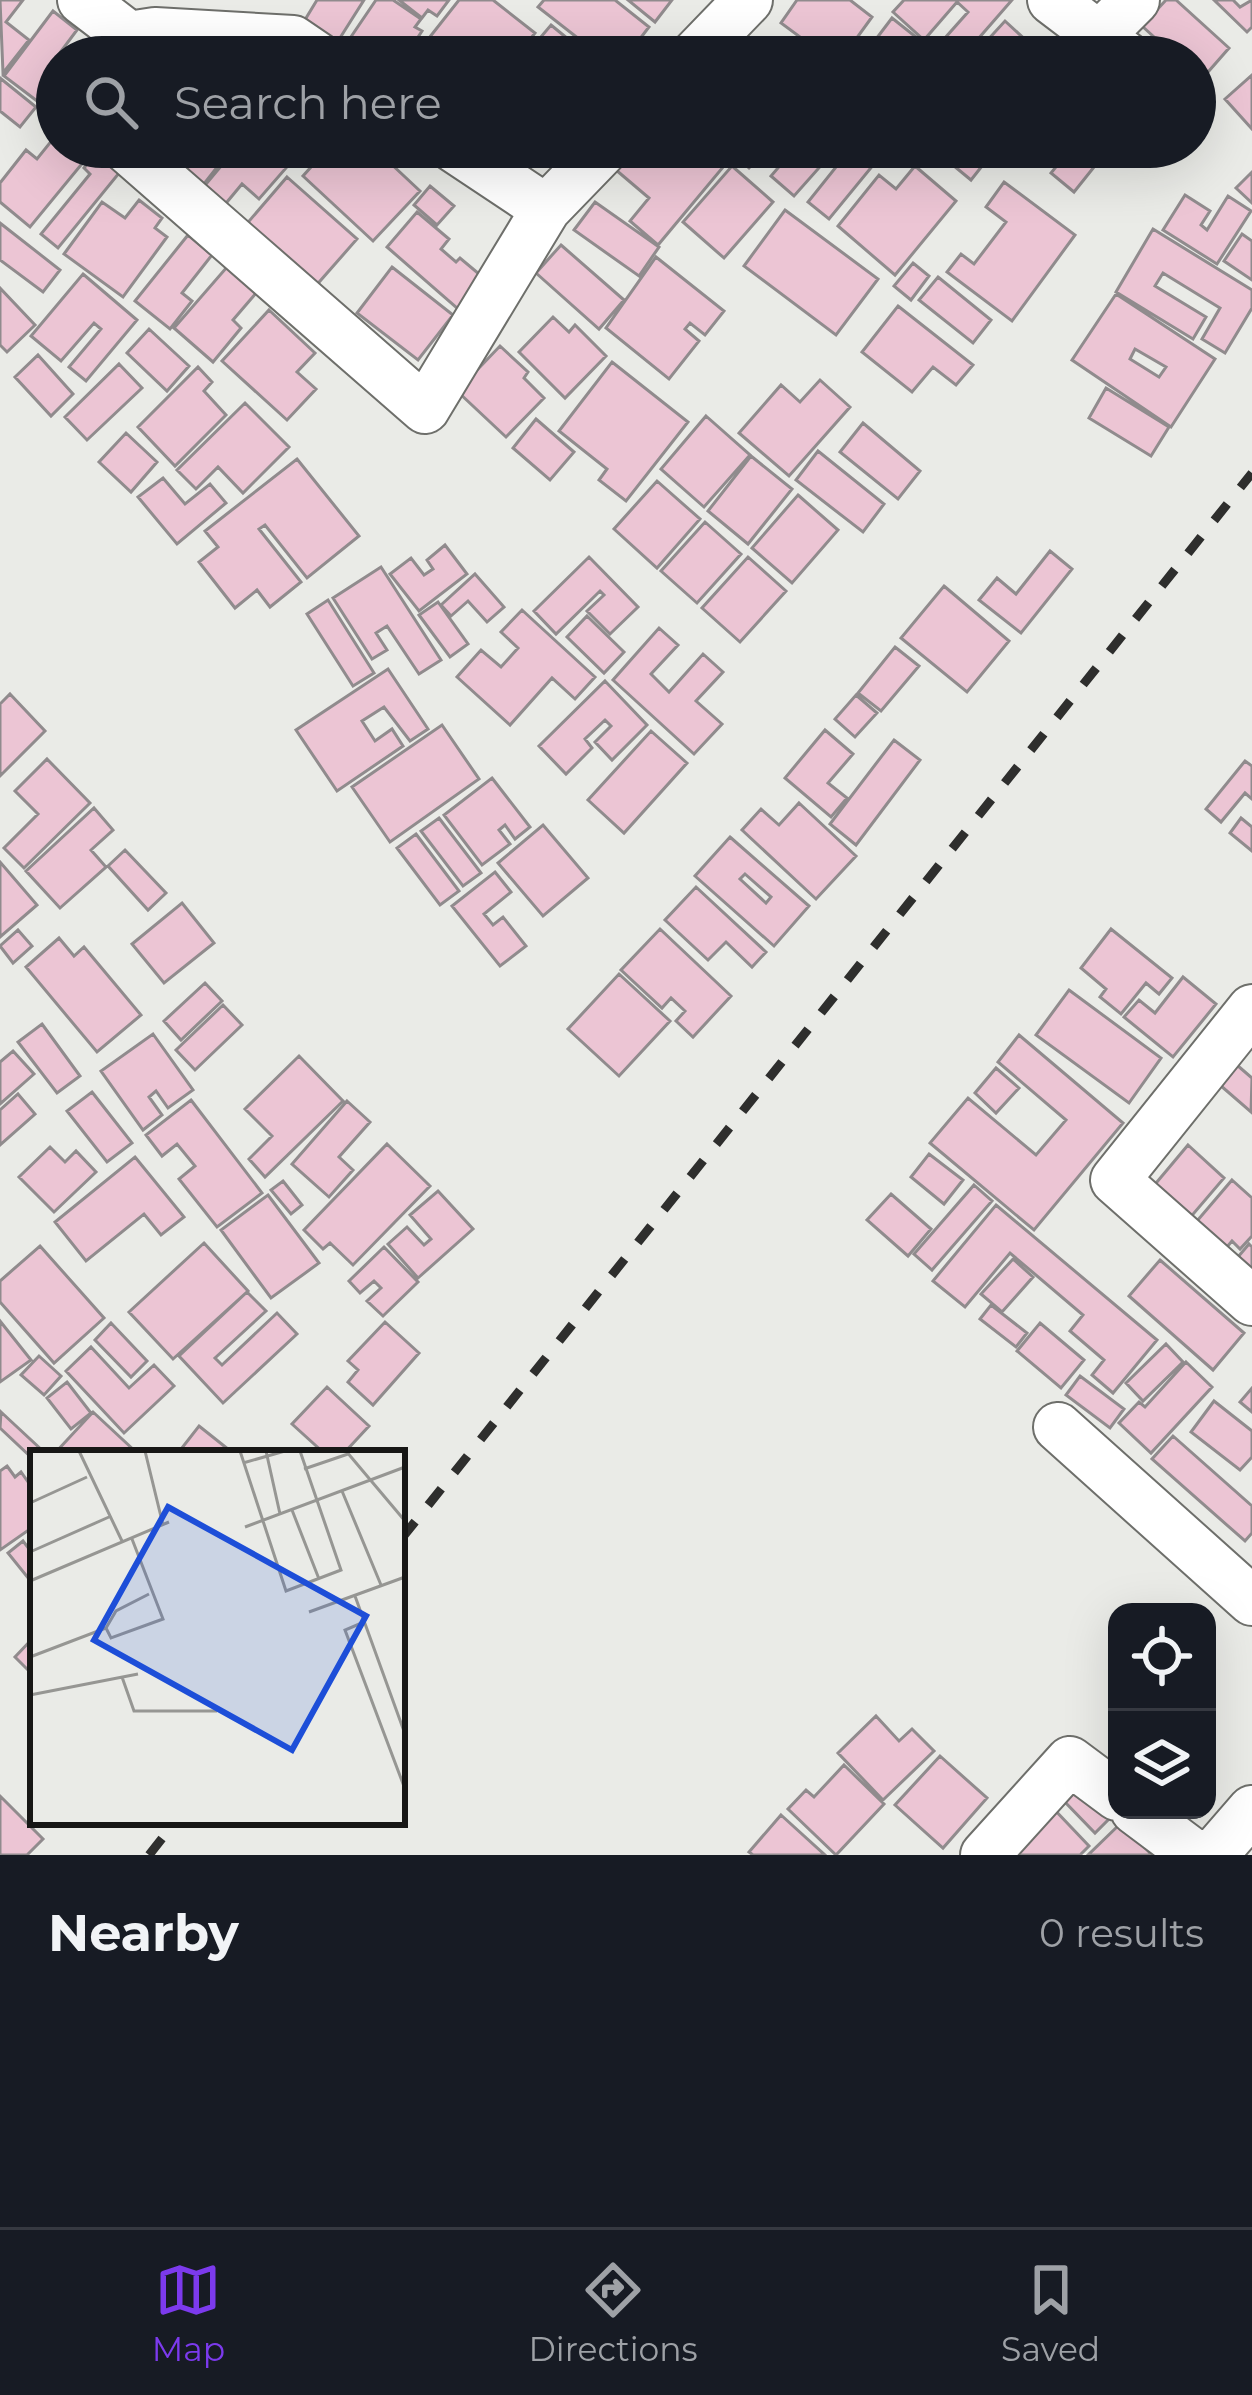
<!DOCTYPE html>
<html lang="en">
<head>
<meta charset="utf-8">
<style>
  :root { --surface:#171b24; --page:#242831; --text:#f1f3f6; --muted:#9ea1a6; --line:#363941; --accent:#7c3aed }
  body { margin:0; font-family:Montserrat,sans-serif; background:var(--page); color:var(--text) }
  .controls { position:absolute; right:36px; bottom:36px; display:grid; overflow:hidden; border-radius:24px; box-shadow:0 12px 48px #0002 }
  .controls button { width:108px; height:108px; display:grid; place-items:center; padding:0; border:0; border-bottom:3px solid var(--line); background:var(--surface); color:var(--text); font:60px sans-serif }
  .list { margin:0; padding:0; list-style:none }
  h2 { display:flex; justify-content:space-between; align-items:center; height:156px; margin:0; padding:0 48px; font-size:51px }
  h2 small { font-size:39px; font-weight:400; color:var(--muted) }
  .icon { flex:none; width:66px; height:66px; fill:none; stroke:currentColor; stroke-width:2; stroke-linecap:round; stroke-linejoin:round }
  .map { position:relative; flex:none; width:1252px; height:1855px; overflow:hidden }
  .search { position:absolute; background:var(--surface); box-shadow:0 12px 48px #0002; left:36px; right:36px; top:36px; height:132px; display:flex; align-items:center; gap:30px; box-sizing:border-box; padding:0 42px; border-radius:66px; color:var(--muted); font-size:45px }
  .sheet { height:372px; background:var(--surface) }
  nav { display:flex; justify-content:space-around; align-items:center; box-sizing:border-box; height:168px; border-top:3px solid var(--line); background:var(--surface); font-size:33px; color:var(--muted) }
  nav a { display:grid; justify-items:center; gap:6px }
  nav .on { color:var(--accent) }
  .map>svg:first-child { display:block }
</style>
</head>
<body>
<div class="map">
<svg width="1252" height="1855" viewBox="0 0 1252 1855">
  <rect width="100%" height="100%" fill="#eaebe7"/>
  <!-- building -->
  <path fill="#ecc5d4" stroke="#908b8d" stroke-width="3" fill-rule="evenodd" d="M 0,0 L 23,0 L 6,22 L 29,40 L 3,73 Z
    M 317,0 L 364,0 L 333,49 L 300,28 Z
    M 376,0 L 393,0 L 421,19 L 415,27 L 422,31 L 405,57 L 346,57 L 340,53 Z
    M 399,0 L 449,0 L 437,16 L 428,10 L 422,18 Z
    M 459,0 L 493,0 L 535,33 L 516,57 L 414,57 Z
    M 544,0 L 615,0 L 649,27 L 626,57 L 602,57 L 538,7 Z
    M 628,0 L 672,0 L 655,22 Z
    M 797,0 L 850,0 L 872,17 L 843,57 L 827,57 L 781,23 Z
    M 904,0 L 1012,0 L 964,55 L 945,38 L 968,12 L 957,2 L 924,40 L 893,12 Z
    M 1166,0 L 1176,0 L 1229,48 L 1201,80 L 1195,74 L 1195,57 L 1176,57 L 1142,26 Z
    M 1214,0 L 1233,0 L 1240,7 L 1252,0 L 1252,27 L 1247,32 Z
    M 53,11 L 77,30 L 56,58 L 57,107 L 53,113 L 4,76 Z
    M 892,18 L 926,45 L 917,57 L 861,57 L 866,51 L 872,56 L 878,47 L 873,43 Z
    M 1005,21 L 1044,57 L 972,57 Z
    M 551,25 L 590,57 L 536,57 L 529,51 Z
    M 1252,75 L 1252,129 L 1225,99 Z
    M 0,78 L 36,107 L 20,127 L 0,111 Z
    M 57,134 L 57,147 L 81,147 L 90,154 L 30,227 L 0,202 L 0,183 L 26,150 L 37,159 Z
    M 181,147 L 233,147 L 196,194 L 166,170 Z
    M 237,147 L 261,147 L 286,168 L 259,199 L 242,184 L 222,208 L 201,190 Z
    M 271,147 L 304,147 L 291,163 Z
    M 329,147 L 373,147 L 420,191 L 373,241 L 303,176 Z
    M 635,147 L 714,147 L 729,160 L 658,245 L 630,221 L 649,198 L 616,170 Z
    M 726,147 L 769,147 L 749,168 Z
    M 796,147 L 811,147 L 826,160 L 794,196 L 771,176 Z
    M 852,147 L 888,147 L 829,219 L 808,202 Z
    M 931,147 L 997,147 L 971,180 Z
    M 1072,147 L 1110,147 L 1074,192 L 1051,173 Z
    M 100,148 L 124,167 L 58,248 L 41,234 L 90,174 L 84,168 Z
    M 732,166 L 773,202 L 724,258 L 683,222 Z
    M 915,166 L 956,201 L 895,275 L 838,226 L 879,175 L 896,189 Z
    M 1252,172 L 1252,203 L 1236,188 Z
    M 287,177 L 357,239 L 313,289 L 244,227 Z
    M 1004,182 L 1075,235 L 1012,321 L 947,272 L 961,254 L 974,264 L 1006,222 L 986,207 Z
    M 430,186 L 454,206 L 437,225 L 414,205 Z
    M 1185,195 L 1210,211 L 1201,225 L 1207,230 L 1228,196 L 1251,211 L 1217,264 L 1163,230 Z
    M 139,200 L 162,218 L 155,228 L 167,237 L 123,297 L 64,254 L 102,202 L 125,218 Z
    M 595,202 L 659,247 L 639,276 L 574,230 Z
    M 785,210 L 878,279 L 836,335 L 744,266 Z
    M 417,212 L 449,239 L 441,249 L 456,262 L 460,258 L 485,279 L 458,309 L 387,247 Z
    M 0,223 L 60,270 L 43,292 L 0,260 Z
    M 1153,229 L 1252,290 L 1252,308 L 1225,353 L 1202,339 L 1220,308 L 1163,273 L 1155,286 L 1206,317 L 1193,339 L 1116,292 Z
    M 1242,234 L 1252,241 L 1252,280 L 1224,261 Z
    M 188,235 L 212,255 L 182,293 L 192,301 L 170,329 L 135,301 Z
    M 561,245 L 624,300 L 599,329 L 536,273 Z
    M 656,257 L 724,311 L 705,335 L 690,323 L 685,329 L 699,341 L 669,379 L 606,328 Z
    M 913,263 L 929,276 L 911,300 L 894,286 Z
    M 227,267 L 257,292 L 233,320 L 241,328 L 213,362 L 174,328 Z
    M 392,267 L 453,315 L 418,360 L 357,313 Z
    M 83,274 L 137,320 L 86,381 L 69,367 L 101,329 L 94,323 L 61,361 L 31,336 Z
    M 938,277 L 991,320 L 973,343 L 919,300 Z
    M 0,288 L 35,325 L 7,352 L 0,345 Z
    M 1116,294 L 1215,359 L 1171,427 L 1072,360 ZM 1135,349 L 1166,367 L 1159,377 L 1130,359 Z
    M 898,306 L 973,365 L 956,385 L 933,367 L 912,392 L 862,352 Z
    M 269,310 L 315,353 L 297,372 L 316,389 L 287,420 L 222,361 Z
    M 553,317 L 569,332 L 575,325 L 606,356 L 565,398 L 519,352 Z
    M 149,329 L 189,366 L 167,391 L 127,353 Z
    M 500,346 L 528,372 L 524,378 L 544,398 L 506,437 L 457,391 Z
    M 38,355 L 73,394 L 51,416 L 15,377 Z
    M 612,362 L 688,422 L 626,501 L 599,480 L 607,469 L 559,431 Z
    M 119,364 L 142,388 L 87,440 L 65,417 Z
    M 198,367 L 212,382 L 204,391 L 226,415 L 175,466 L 138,427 Z
    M 820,380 L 850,407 L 789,476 L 739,433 L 781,385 L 800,402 Z
    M 1106,388 L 1169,427 L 1151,456 L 1089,418 Z
    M 245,403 L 289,447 L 243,493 L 218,467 L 196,489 L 177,470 Z
    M 706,416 L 750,455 L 704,507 L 661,469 Z
    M 536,419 L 574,452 L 550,480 L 513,448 Z
    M 863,423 L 920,471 L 898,499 L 840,452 Z
    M 126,433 L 157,462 L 131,492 L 99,462 Z
    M 818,451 L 884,504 L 863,532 L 796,480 Z
    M 751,456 L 792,489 L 748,544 L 708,511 Z
    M 297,459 L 359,536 L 307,578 L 265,525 L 259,529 L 301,582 L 270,607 L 257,590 L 235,608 L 199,562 L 218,547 L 205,531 Z
    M 163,478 L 185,504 L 210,484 L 226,503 L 177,544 L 138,497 Z
    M 657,481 L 700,519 L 657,568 L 614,529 Z
    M 798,495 L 838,530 L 792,583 L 752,548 Z
    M 705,522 L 741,554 L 697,603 L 661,571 Z
    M 445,545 L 467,574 L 419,611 L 390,574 L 411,558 L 424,575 L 433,569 L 427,560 Z
    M 1050,551 L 1072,569 L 1021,633 L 979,600 L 997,578 L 1016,594 Z
    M 589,557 L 638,607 L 610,634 L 587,611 L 604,595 L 600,591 L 556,634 L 534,611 Z
    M 748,557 L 786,591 L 740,642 L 702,608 Z
    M 381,567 L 441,660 L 419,674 L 387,626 L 376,633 L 387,650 L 372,659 L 333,598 Z
    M 475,574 L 504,607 L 487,622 L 468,601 L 451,616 L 441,605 Z
    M 944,586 L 1009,641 L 967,692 L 901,638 Z
    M 328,600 L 374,673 L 353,686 L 307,614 Z
    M 438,602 L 468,644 L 450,657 L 419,615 Z
    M 522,610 L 595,677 L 575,699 L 552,678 L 510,725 L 457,677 L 481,650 L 501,667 L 518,648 L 501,632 Z
    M 587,616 L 624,652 L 604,673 L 567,637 Z
    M 659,628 L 678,645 L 651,674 L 669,692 L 703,654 L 723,672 L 696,701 L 722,724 L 694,754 L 613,680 Z
    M 895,647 L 919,666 L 881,711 L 858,693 Z
    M 388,669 L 428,729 L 410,741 L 384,707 L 362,721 L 375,741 L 392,729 L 403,746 L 337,791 L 296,730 Z
    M 605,681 L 647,725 L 612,760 L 595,742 L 611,726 L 605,720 L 585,739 L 592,748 L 566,774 L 539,746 Z
    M 10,694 L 45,731 L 0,776 L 0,704 Z
    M 856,695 L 877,713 L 855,737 L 835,719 Z
    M 442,725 L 479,779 L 390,842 L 352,787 Z
    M 825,730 L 853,754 L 828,783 L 847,798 L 831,817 L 785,778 Z
    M 651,731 L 687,763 L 624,833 L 588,800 Z
    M 894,740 L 920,760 L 856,845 L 830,824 Z
    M 47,759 L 90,803 L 24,868 L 4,848 L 38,814 L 15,791 Z
    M 1245,761 L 1252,766 L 1252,799 L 1245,793 L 1221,822 L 1206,809 Z
    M 492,778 L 530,827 L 515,839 L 505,825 L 499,830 L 510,844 L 482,865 L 444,815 Z
    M 799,803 L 856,856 L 816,899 L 742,830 L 761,809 L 779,825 Z
    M 94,808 L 113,830 L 91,850 L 106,867 L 60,908 L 26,871 Z
    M 439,818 L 481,873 L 463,886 L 421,831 Z
    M 1241,818 L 1252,827 L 1252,851 L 1230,833 Z
    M 543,825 L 588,878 L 543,916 L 498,863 Z
    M 416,834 L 459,891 L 440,905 L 397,848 Z
    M 730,837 L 809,906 L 774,946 L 695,876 ZM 745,874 L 771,897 L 766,903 L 740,879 Z
    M 125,850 L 166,893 L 148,910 L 108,866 Z
    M 0,862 L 37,905 L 0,937 Z
    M 495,872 L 511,892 L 484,914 L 493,925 L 503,917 L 526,946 L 500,966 L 452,906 Z
    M 696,887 L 766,952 L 752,967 L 726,942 L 708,960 L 665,920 Z
    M 182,903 L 214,943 L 164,983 L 132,944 Z
    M 660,929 L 731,996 L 693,1037 L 676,1021 L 685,1011 L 671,998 L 662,1008 L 621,970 Z
    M 1111,929 L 1172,978 L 1159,994 L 1146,983 L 1121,1014 L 1100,997 L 1106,989 L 1081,968 Z
    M 18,930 L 32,946 L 13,963 L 0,946 Z
    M 59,938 L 74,956 L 84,947 L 141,1015 L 97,1052 L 26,967 Z
    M 619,974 L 670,1021 L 619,1076 L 568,1029 Z
    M 1183,977 L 1216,1004 L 1173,1057 L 1124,1017 L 1139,1000 L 1155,1013 Z
    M 205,983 L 222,1001 L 181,1040 L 164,1021 Z
    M 1069,990 L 1161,1058 L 1129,1103 L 1036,1035 Z
    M 223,1005 L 242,1025 L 195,1070 L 176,1050 Z
    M 42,1024 L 80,1076 L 57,1093 L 18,1042 Z
    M 153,1034 L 193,1090 L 168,1108 L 156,1091 L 149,1097 L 162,1115 L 143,1130 L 101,1071 Z
    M 1019,1035 L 1123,1123 L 1034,1230 L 930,1143 L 968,1098 L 1036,1155 L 1066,1120 L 998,1062 Z
    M 13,1051 L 34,1074 L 0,1104 L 0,1062 Z
    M 299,1056 L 343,1101 L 265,1177 L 249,1159 L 272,1136 L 245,1109 Z
    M 1230,1059 L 1252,1078 L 1251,1112 L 1213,1079 Z
    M 996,1068 L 1019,1088 L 996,1113 L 975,1093 Z
    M 92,1092 L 132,1143 L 107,1162 L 67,1111 Z
    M 18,1094 L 35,1114 L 0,1145 L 0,1110 Z
    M 191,1100 L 262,1193 L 217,1227 L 179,1179 L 195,1166 L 177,1144 L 162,1156 L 146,1135 Z
    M 347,1101 L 370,1122 L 339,1157 L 353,1170 L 329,1197 L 292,1164 Z
    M 387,1144 L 430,1186 L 353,1265 L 330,1243 L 323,1249 L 304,1230 Z
    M 1188,1145 L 1224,1178 L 1183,1226 L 1146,1195 Z
    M 50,1147 L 65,1162 L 76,1151 L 96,1172 L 54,1212 L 19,1177 Z
    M 929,1154 L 963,1180 L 944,1204 L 911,1177 Z
    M 135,1157 L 184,1217 L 161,1235 L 144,1214 L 86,1261 L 55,1222 Z
    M 1232,1180 L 1252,1198 L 1252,1236 L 1240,1249 L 1232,1241 L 1215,1261 L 1185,1235 Z
    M 283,1181 L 302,1205 L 291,1214 L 271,1190 Z
    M 974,1185 L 992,1201 L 932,1270 L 914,1254 Z
    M 438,1191 L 473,1229 L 418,1278 L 388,1244 L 407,1227 L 424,1245 L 431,1239 L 410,1215 Z
    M 891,1194 L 931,1229 L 908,1256 L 867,1220 Z
    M 268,1195 L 319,1263 L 271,1298 L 221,1230 Z
    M 996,1205 L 1157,1340 L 1113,1393 L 1092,1375 L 1104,1360 L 1070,1331 L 1083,1315 L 1010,1253 L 965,1307 L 933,1281 Z
    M 204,1243 L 248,1291 L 173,1359 L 129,1312 Z
    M 1249,1244 L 1252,1247 L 1252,1293 L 1226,1271 Z
    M 40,1246 L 104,1318 L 54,1363 L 0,1302 L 0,1281 Z
    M 384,1247 L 418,1282 L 383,1316 L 367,1301 L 381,1288 L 374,1281 L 360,1293 L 349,1281 Z
    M 1013,1259 L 1033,1277 L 1002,1312 L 981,1294 Z
    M 1160,1260 L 1244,1333 L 1213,1370 L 1129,1296 Z
    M 247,1292 L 266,1311 L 215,1358 L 222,1365 L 277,1313 L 297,1334 L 223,1403 L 179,1356 Z
    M 991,1305 L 1027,1333 L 1016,1347 L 980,1319 Z
    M 0,1321 L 31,1360 L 0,1382 Z
    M 385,1322 L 419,1353 L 373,1405 L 348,1382 L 358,1370 L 348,1361 Z
    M 111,1323 L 147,1361 L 131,1377 L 95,1340 Z
    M 1040,1323 L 1084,1360 L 1061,1388 L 1017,1351 Z
    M 1166,1344 L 1183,1362 L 1143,1401 L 1126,1383 Z
    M 91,1347 L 129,1388 L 154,1365 L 174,1386 L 124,1433 L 66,1371 Z
    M 39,1356 L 61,1376 L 44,1395 L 21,1375 Z
    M 1186,1362 L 1212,1387 L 1151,1453 L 1119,1423 L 1139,1402 L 1145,1407 Z
    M 1080,1376 L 1124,1409 L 1110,1428 L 1066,1395 Z
    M 67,1382 L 91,1413 L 71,1429 L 47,1398 Z
    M 327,1387 L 369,1426 L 344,1453 L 324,1453 L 292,1424 Z
    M 1252,1388 L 1252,1412 L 1240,1402 Z
    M 1214,1401 L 1252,1431 L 1252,1457 L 1240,1470 L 1191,1432 Z
    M 1,1412 L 45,1453 L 33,1453 L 33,1459 L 0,1428 Z
    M 93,1412 L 137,1453 L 55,1453 Z
    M 199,1426 L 233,1453 L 178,1453 Z
    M 1173,1436 L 1252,1506 L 1252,1533 L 1245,1541 L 1152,1459 Z
    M 7,1466 L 15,1477 L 21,1472 L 33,1489 L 33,1527 L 0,1550 L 0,1471 Z
    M 23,1541 L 33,1554 L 33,1584 L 8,1553 Z
    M 33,1638 L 33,1675 L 15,1657 Z
    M 876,1716 L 899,1741 L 912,1729 L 934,1751 L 883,1800 L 838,1753 Z
    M 940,1756 L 987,1798 L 943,1848 L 895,1805 Z
    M 844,1765 L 884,1804 L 836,1855 L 788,1809 L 806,1790 L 814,1797 Z
    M 1080,1783 L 1112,1816 L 1095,1833 L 1063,1800 Z
    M 0,1796 L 43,1839 L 27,1855 L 0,1855 Z
    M 1051,1806 L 1089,1846 L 1080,1855 L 1002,1855 Z
    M 781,1815 L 825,1855 L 753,1855 L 749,1852 Z
    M 1121,1823 L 1152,1855 L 1088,1855 Z"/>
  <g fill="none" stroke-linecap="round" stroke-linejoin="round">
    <!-- minor casing -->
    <g stroke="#6e6f6b" stroke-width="52">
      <path id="minor" d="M 82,0 L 129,36 L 155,32 L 293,40 L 318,57
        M 1052,0 L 1127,57
        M 1099,36 L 1135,0
        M 693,57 L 748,0
        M 125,147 L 425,409 L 546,209 L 606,147
        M 453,147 L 546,209
        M 1252,1009 L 1115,1180 L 1252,1301
        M 1058,1427 L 1252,1601
        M 1135,1810 L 1195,1855
        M 985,1855 L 1070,1761 L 1117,1796
        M 1213,1855 L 1252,1810"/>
    </g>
    <!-- minor -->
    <use href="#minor" stroke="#fff" stroke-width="48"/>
    <!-- rail -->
    <path stroke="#2e2e2d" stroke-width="9" stroke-dasharray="21 21" stroke-linecap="butt" d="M 402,1538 L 1252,473
      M 149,1855 L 175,1822"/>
  </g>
  <!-- overview -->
  <g transform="translate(30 1450)">
    <rect width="375" height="375" fill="#eaebe7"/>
    <path fill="none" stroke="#969693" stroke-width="3" d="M 49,1 L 92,91M 115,1 L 133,75M 210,1 L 256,141 L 311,120 L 270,1M 236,1 L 250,64M 316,1 L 375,71M 213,13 L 255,1M 274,19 L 318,4M 312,41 L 351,135M 0,53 L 57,27M 262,60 L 289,129M 215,77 L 375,17M 0,102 L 79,67M 0,131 L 139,72M 325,146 L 375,284M 279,162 L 375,127M 334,172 L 315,180 L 375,339M 76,178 L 81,188 L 133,169 L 102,89M 0,207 L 76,178 L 86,161 L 119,144M 92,227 L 104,261 L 187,261M 0,245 L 108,224"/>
    <path fill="#1d4ed8" fill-opacity="0.15" stroke="#1d4ed8" stroke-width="6" d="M 138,57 L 336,166 L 262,300 L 64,190 Z"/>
    <rect width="375" height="375" fill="none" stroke="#171716" stroke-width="6"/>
  </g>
</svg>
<div class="controls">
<button><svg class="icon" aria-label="locate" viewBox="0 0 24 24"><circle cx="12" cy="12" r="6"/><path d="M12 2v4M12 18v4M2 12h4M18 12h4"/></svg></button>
<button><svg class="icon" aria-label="layers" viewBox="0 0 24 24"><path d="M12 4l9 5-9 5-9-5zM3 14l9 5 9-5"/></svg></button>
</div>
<div class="search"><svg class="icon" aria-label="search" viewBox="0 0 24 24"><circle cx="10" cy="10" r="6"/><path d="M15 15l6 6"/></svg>Search here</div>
</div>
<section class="sheet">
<h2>Nearby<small>0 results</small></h2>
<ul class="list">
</ul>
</section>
<nav>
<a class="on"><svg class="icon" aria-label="map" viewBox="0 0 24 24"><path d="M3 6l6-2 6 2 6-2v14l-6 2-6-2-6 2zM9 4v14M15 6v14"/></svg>Map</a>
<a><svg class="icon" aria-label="directions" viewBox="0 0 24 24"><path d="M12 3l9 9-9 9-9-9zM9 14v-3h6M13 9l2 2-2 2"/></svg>Directions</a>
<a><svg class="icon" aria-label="saved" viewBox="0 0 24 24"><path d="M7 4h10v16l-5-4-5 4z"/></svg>Saved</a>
</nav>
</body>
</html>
